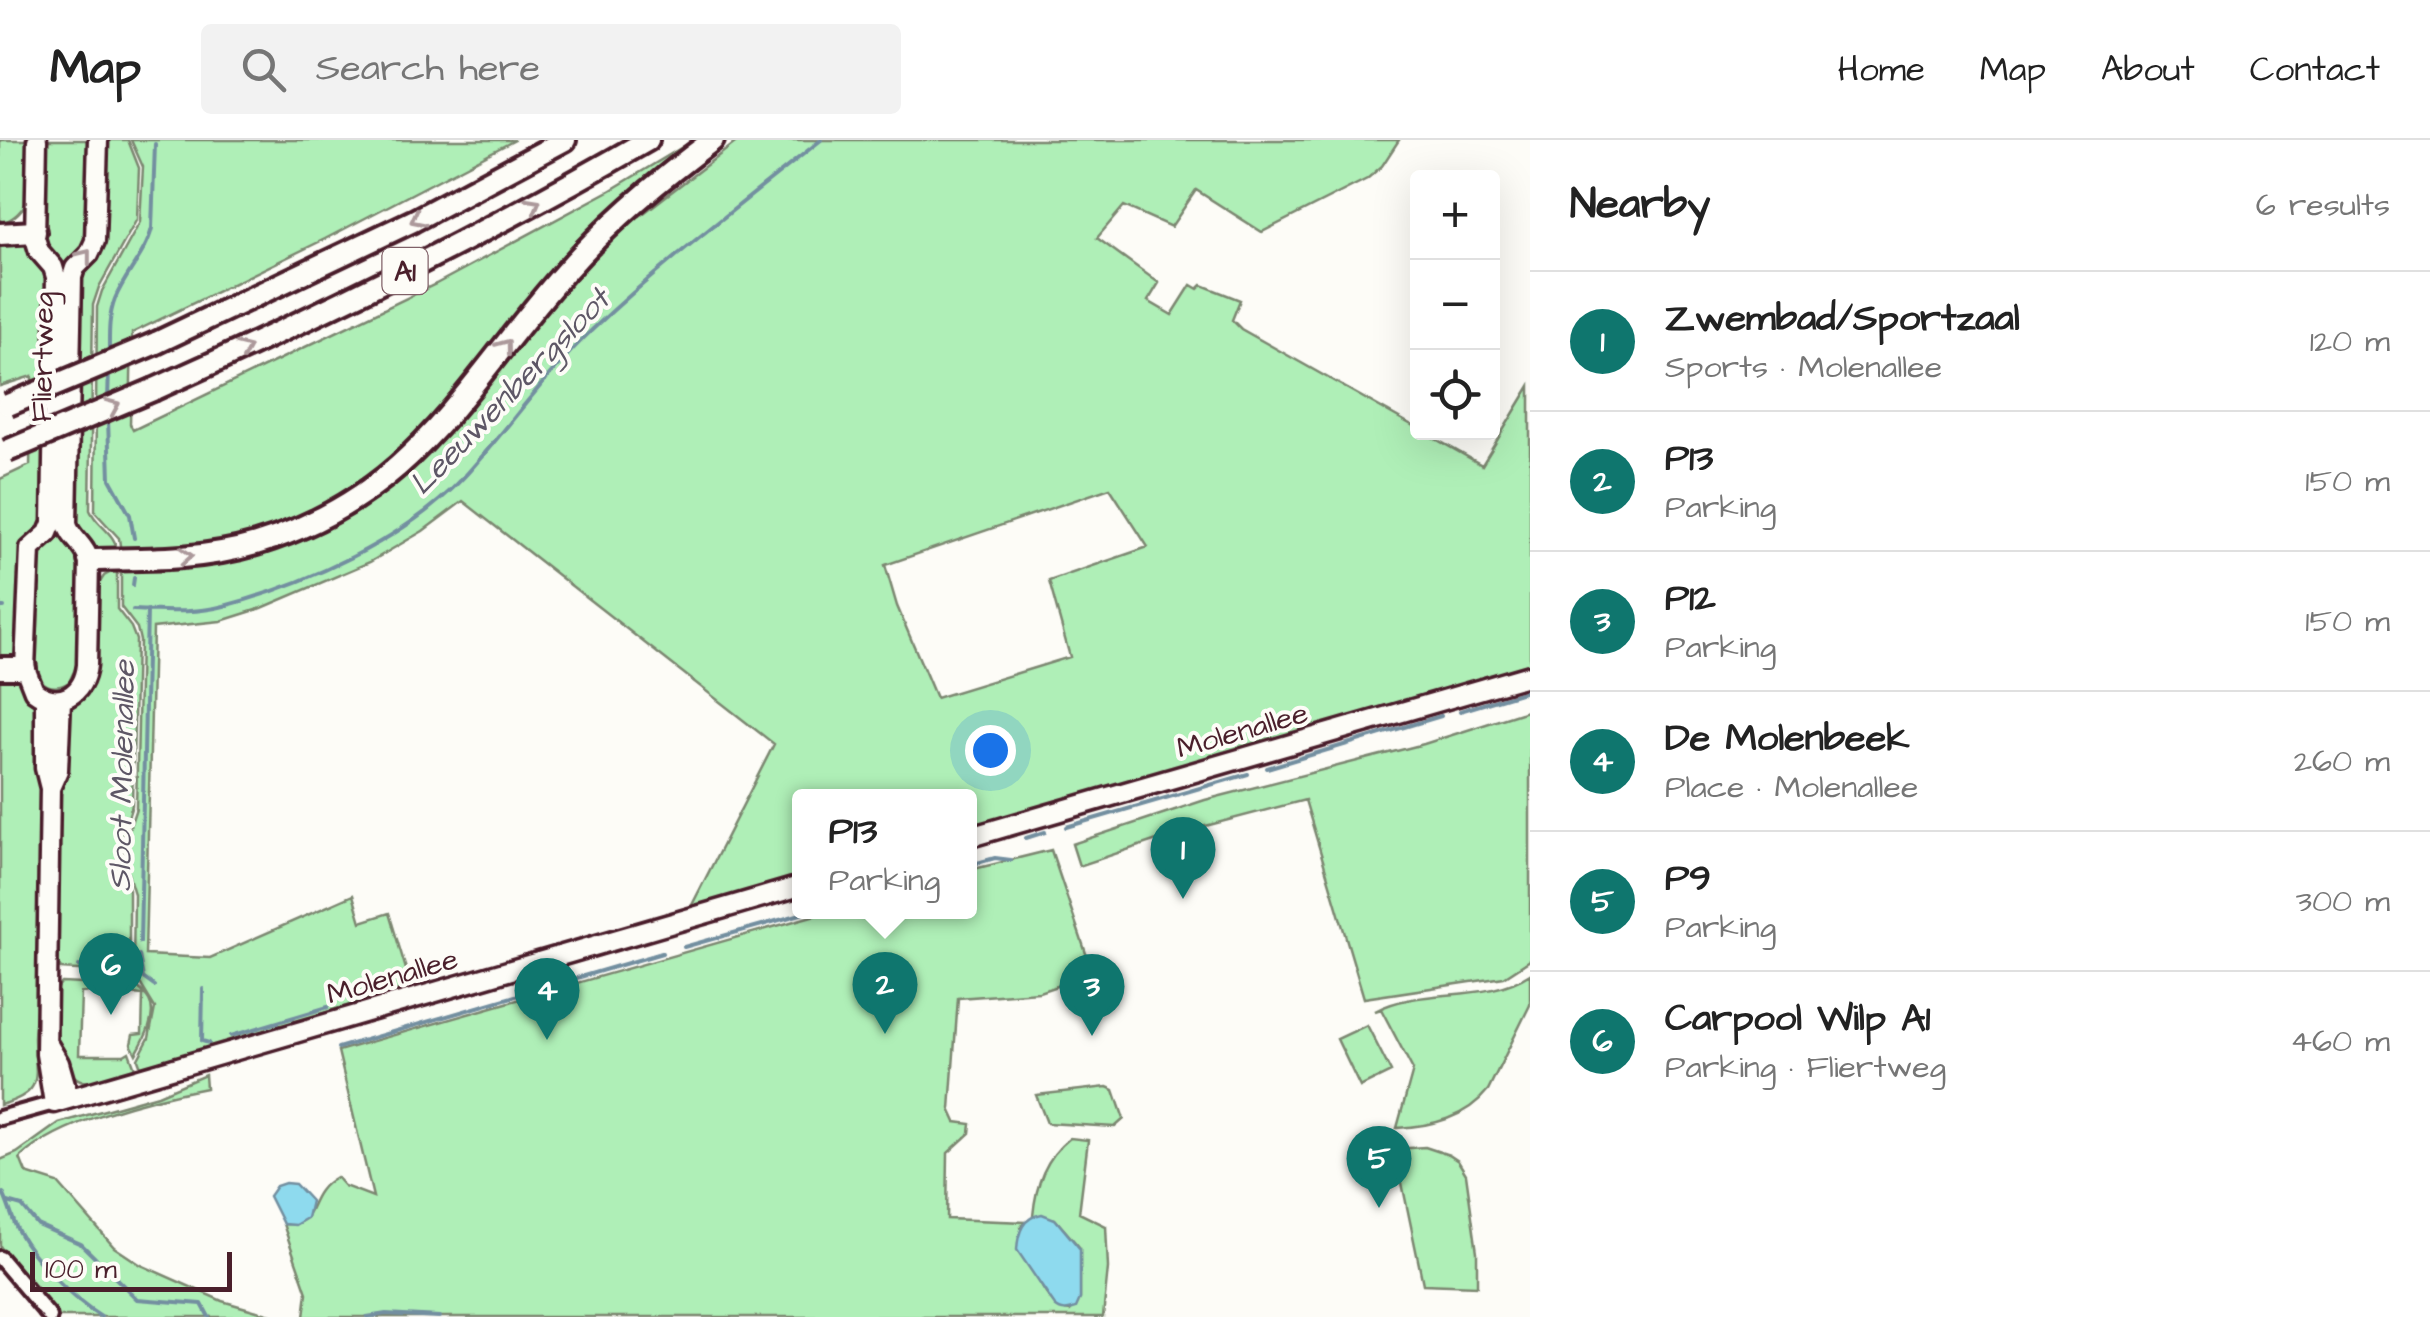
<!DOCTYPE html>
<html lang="en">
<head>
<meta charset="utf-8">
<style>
  :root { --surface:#fff; --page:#f2f2f2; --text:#222; --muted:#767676; --line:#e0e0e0; --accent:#0f766e }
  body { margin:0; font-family:"Architects Daughter",sans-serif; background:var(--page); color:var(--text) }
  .controls { position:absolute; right:30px; top:30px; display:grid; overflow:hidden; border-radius:10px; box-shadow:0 10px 40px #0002 }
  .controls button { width:90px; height:90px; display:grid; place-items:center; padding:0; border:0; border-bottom:2px solid var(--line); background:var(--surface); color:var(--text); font:50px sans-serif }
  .scale { position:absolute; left:30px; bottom:25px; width:202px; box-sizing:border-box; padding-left:10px; border:5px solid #4a1f2b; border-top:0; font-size:28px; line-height:35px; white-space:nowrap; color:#4a1f2b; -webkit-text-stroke:8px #fdfcf7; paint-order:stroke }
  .you { position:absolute; left:990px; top:610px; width:35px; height:35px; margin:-25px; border:8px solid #fff; border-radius:50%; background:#1a73e8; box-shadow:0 0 0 15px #1a73e833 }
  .badge { display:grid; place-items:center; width:65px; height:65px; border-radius:50%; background:var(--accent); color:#fff; font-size:32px; font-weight:700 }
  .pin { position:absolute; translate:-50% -82px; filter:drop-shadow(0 2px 5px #0008) }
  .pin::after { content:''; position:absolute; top:52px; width:35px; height:30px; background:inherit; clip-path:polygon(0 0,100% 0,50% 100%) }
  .popup { position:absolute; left:792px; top:649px; width:185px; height:130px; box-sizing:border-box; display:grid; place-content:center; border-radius:10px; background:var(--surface); filter:drop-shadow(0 2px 8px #0005); font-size:32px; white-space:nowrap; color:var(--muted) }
  .popup b { font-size:38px; color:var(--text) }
  .popup::after { content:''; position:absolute; left:50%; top:100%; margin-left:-20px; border:20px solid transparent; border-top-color:var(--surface) }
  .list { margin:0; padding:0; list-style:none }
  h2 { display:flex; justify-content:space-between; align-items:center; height:130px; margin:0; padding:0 40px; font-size:42px }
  h2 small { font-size:32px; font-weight:400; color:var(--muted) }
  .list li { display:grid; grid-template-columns:65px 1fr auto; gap:30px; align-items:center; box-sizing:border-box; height:140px; padding:0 40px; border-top:2px solid var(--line) }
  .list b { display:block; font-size:38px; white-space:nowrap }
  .list p { margin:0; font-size:32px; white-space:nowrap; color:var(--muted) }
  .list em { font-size:32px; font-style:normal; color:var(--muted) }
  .icon { flex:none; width:55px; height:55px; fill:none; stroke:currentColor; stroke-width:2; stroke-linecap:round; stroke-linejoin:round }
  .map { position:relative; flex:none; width:1530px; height:1177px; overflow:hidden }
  header { display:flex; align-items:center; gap:60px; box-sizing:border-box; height:140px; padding:0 50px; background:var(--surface); border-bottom:2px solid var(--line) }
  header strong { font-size:48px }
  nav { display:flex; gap:55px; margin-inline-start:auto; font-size:35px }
  .search { width:700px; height:90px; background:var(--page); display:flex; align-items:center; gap:25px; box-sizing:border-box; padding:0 35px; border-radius:10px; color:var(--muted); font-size:38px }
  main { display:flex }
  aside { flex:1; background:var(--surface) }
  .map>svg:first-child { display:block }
</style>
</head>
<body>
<header>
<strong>Map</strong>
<div class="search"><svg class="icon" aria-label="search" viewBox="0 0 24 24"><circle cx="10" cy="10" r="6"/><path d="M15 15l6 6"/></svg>Search here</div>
<nav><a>Home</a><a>Map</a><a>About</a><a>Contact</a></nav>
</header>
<main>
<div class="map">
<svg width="1530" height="1177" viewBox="0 0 1530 1177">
  <rect width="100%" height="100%" fill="#fdfcf7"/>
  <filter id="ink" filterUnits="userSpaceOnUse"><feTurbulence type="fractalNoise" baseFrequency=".01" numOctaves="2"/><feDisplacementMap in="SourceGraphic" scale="20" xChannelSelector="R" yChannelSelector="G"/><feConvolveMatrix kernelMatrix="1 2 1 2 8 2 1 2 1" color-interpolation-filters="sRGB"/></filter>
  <g filter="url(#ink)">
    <!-- green -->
    <path fill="#afefb7" stroke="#7c8771" stroke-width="2.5" fill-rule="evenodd" d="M 0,0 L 31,0 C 30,36 39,70 0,84 Z
      M 42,0 L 93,0 L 91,98 L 81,114 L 62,388 L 81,411 L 81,528 L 75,529 L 69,542 C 53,552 39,546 36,527 L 30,527 L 32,423 L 46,399 L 62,127 L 59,120 L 42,104 Z
      M 104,0 L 128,0 L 139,28 L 137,79 L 99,147 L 93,165 L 90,370 C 97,387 117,393 117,413 L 94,414 L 74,380 L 80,132 Z
      M 131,0 L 515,0 L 325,99 L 132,193 L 130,284 L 133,290 L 436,144 L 611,50 L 694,0 L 704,0 L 668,27 L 430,290 L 328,369 L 225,406 L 121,413 L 119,398 L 95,372 L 97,167 L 102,151 L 140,82 L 143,27 Z
      M 739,0 L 1399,0 L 1382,26 L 1367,39 L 1262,92 L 1196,50 L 1171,87 L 1124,66 L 1097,98 L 1159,143 L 1148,161 L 1172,175 L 1191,145 L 1198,149 L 1202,145 L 1240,160 L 1232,180 L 1241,189 L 1417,288 L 1418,292 L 1425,293 L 1482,325 L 1530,246 L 1530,525 L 970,688 L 970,656 L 800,656 L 800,737 L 690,769 L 774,604 L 463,361 L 423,391 L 370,422 L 262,468 L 221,481 L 153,488 L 145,815 L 210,818 L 353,755 L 361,782 L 389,773 L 411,846 L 142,930 L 138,919 L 149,898 L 155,868 L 133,832 L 134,754 L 126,727 L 126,698 L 136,668 L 140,501 L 137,488 L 121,467 L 121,427 C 157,427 193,428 228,422 C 431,385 499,198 637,74 L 640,76 ZM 1110,348 L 1148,407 L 1049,441 L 1070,517 L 936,558 L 897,466 L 885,425 Z
      M 28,99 L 50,136 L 44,382 L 39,389 L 19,522 L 0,522 L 0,339 L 30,325 L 32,236 L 0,246 L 0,100 Z
      M 117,429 L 117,469 L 131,487 L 136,500 L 132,665 L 122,696 L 122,727 L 129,750 L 129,834 C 133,846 143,850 149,860 C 158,876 144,900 136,914 L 131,904 L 133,895 L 142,894 L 143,855 L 134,854 C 129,824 84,832 61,829 L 56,821 L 55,797 L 64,577 L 74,562 L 97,447 L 104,436 Z
      M 0,532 L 18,541 L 38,568 L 41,636 L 38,866 C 36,876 34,887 34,898 C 35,937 46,952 0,965 Z
      M 1530,570 L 1530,820 L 1504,837 L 1364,858 L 1305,660 L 1175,694 L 1079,726 L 1072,704 L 1205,660 L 1424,604 Z
      M 1051,710 L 1093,834 L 1039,852 L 958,858 L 950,969 L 956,982 L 971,984 L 970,993 L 948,1013 L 947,1079 L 1025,1082 L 1021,1087 C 1028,1112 1041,1168 1070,1171 L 1080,1159 L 1080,1108 L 1055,1079 L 1033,1076 C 1036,1044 1045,1018 1070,998 L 1088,1000 L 1079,1073 L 1106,1086 L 1108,1128 L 1103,1177 L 304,1177 L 307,1153 L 283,1084 C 320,1087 302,1056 336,1037 L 344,1046 L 373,1057 L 338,911 L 826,772 L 970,772 L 970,730 Z
      M 1530,834 L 1530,865 L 1488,950 C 1466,978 1432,986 1397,988 L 1413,930 L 1381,869 L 1375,871 C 1422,846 1485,864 1530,834 Z
      M 62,843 L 83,844 L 89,852 L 81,853 L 79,915 L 124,915 L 129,912 L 136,931 C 121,936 104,943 88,942 C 52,938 56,875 56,850 Z
      M 1367,885 L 1391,932 L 1360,947 L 1337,899 Z
      M 205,935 L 206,948 C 153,958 58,981 20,1018 L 26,1033 L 58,1043 L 114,1107 L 141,1125 L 222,1161 L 278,1177 L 58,1177 L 18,1133 L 0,1106 L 0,1020 L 17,1013 L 59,983 L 158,955 Z
      M 1107,947 L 1114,950 L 1124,979 L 1115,987 L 1047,983 L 1036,955 Z
      M 1425,1007 L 1449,1015 L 1458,1021 L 1466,1034 L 1477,1112 L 1477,1146 L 1423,1144 L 1395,1009 Z"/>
    <!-- water -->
    <path fill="#8edaee" stroke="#738fa0" stroke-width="2.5" d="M 285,1043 L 295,1044 L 311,1061 L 307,1078 L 295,1085 L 283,1084 L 269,1056 L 276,1046 Z
      M 1042,1074 L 1055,1079 L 1080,1109 L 1080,1159 L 1076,1168 C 1068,1171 1062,1172 1055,1166 L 1017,1110 C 1018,1092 1023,1077 1042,1074 Z"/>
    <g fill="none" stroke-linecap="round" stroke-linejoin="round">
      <!-- stream -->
      <path stroke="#738fa0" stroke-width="4" d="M 109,214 C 109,196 108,177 115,159 C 125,134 146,114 152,88 L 155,4
        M 108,259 L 109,229
        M 108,279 L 110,339 L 130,375 L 134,398
        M 133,445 L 134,438
        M 0,467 L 4,467
        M 133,470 C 164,471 194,474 224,466 C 304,445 406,399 463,338 C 507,290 545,234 593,189 C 664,122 744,62 821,0
        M 1460,571 L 1530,550
        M 1267,628 L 1441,576
        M 1066,687 L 1248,634
        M 1026,698 L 1045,692
        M 970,725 L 995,718 L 1011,720
        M 140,802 L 147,470
        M 684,807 L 808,772
        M 139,815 L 143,838 L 154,846
        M 79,826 L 114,827
        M 203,849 L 202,901 L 209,903
        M 231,896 L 328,867
        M 338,908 L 662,813
        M 3,1053 C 9,1065 12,1079 18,1091 C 35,1121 71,1159 101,1177
        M 8,1062 L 22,1066 L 38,1085 L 81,1104 L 137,1159 L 202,1164 L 209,1177
        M 367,1177 L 386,1174 L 439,1177"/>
      <!-- minor casing -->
      <g stroke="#4a1f2b" stroke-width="20">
        <path id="minor" d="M 0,978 L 54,963
          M 0,1118 L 50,1177"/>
      </g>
      <!-- major casing -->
      <g stroke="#4a1f2b" stroke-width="25">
        <path id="major" d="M 37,0 L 35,98 L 39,111 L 53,127 L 56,137 L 52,383 L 48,393 L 30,409 L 25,528 L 34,551 C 59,570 84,555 87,525 L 89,420 C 85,404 70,398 67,384 L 72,137 L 75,128 L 89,114 L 95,101 L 98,0
          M 45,558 L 45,628 L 50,648 L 46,914 L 54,963 L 800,746
          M 50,648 L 58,630 L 61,560
          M 970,697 L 1530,535
          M 49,906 L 59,923 L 69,958"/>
      </g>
      <!-- highway casing -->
      <g stroke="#4a1f2b" stroke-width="28">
        <path id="highway" d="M 0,94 L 35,92
          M 156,203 L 413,81 L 565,0
          M 155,249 C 323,174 489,92 648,0
          M 89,420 C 144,419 202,420 256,404 C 416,356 463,246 565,132 C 609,82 659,40 713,0
          M 0,528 L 25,528"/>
      </g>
      <!-- minor -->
      <use href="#minor" stroke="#fdfcf7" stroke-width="12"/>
      <!-- major -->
      <use href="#major" stroke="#fdfcf7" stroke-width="18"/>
      <!-- highway -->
      <use href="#highway" stroke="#fdfcf7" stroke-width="20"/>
      <!-- highway-bridge casing -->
      <g stroke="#4a1f2b" stroke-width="28" stroke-linecap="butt">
        <path id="highway-bridge" d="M 8,265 L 156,203
          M 7,311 L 155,249"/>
      </g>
      <!-- highway-bridge -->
      <use href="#highway-bridge" stroke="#fdfcf7" stroke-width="20"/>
    </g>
    <!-- one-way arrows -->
    <defs><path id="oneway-chevron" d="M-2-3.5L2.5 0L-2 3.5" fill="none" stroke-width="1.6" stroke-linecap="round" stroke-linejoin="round" transform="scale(2.5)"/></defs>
    <g stroke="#ac999b">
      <use href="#oneway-chevron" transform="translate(534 64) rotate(-29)"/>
      <use href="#oneway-chevron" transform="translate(417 79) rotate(153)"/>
      <use href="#oneway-chevron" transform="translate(85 116) rotate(-52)"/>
      <use href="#oneway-chevron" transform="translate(505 206) rotate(-53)"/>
      <use href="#oneway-chevron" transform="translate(244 209) rotate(-24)"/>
      <use href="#oneway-chevron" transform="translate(113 266) rotate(-23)"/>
      <use href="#oneway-chevron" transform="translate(186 416) rotate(-4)"/>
    </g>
  </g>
  <g text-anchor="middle" stroke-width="8" stroke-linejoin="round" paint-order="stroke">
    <!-- shield labels -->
    <rect fill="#fdfcf7" stroke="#806168" stroke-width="2.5" x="382.5" y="108" width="45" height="46" rx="8"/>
    <g font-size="28" font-weight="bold" fill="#4a1f2b">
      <text x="405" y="141">A1</text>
    </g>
    <!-- street labels -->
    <g font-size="30" fill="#4a1f2b" stroke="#fdfcf7">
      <text transform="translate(42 217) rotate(-89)" y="10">Fliertweg</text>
      <text transform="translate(1242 590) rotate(-16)" y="10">Molenallee</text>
      <text transform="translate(392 836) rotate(-16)" y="10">Molenallee</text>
    </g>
    <!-- water labels -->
    <g font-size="32" font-style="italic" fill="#5e5766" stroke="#fdfcf7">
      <text transform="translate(509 251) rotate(-46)" y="11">Leeuwenbergsloot</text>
      <text transform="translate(121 636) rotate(-89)" y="11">Sloot Molenallee</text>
    </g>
  </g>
</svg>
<div class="controls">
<button>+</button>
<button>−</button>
<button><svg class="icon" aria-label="locate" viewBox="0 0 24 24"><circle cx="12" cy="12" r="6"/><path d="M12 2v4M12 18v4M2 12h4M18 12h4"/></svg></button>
</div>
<div class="scale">100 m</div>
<div class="you"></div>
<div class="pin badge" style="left:1183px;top:759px">1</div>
<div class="pin badge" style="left:885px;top:894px">2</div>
<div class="popup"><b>P13</b>Parking</div>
<div class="pin badge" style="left:1092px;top:896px">3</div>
<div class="pin badge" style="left:547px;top:900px">4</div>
<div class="pin badge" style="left:1379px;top:1068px">5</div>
<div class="pin badge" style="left:111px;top:875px">6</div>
</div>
<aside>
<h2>Nearby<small>6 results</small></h2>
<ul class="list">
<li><span class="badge">1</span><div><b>Zwembad/Sportzaal</b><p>Sports · Molenallee</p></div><em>120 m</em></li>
<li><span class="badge">2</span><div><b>P13</b><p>Parking</p></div><em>150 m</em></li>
<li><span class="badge">3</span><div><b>P12</b><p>Parking</p></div><em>150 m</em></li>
<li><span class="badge">4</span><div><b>De Molenbeek</b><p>Place · Molenallee</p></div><em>260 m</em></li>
<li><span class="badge">5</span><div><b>P9</b><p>Parking</p></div><em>300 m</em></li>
<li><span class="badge">6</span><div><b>Carpool Wilp A1</b><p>Parking · Fliertweg</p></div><em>460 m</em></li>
</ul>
</aside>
</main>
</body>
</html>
